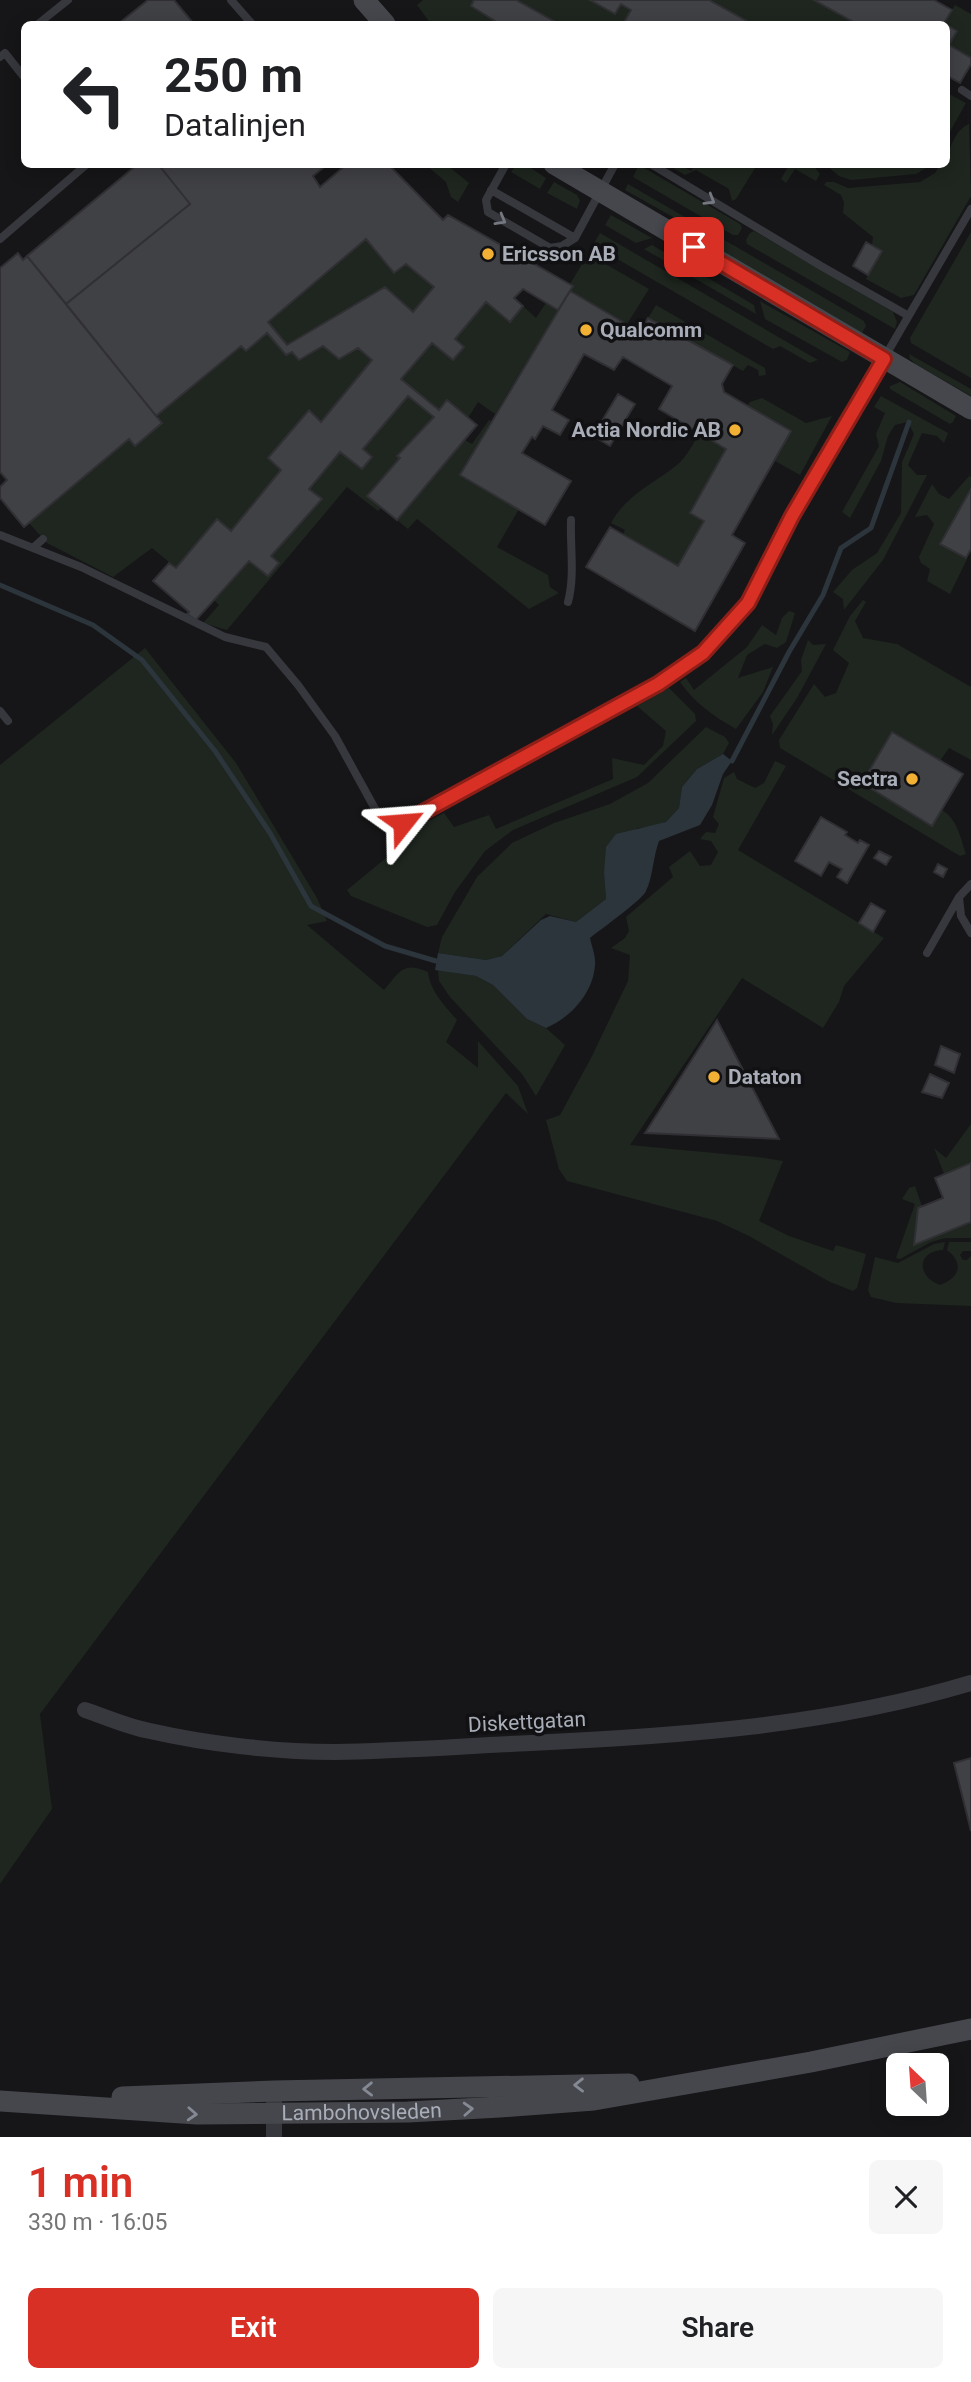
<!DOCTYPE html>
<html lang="en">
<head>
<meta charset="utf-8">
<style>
  :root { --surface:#fff; --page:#f6f6f6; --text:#202124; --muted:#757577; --accent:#d93025 }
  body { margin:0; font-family:Roboto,sans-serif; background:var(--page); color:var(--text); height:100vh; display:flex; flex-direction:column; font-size:26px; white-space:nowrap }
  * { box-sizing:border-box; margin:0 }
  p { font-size:23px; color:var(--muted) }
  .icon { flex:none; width:38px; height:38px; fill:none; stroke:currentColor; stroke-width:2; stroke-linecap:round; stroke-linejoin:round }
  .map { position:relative; height:2137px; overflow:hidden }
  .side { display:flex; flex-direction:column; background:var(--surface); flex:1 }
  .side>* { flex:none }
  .hud { position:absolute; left:21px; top:21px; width:929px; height:147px; border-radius:10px; box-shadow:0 4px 18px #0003; background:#fff; color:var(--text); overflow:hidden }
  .needle { width:46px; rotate:335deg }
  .tools { position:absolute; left:886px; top:2053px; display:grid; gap:14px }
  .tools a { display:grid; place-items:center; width:63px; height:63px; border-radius:10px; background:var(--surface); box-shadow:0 4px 18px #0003; font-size:35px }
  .pin { position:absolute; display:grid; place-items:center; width:60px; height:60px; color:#fff; margin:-30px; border-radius:14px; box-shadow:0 4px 10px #0006 }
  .me { position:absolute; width:77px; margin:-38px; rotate:62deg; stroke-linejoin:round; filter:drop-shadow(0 0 5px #0008) }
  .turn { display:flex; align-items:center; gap:24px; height:147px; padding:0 28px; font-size:32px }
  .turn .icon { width:91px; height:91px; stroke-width:2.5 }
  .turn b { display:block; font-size:49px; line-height:60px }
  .round { display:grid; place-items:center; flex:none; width:74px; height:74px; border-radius:10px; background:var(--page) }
  .head { display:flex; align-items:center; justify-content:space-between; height:119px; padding:0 28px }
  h1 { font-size:42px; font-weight:600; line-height:52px; color:var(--accent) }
  .cta { display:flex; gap:14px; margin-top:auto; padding:14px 28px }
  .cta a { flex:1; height:80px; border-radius:10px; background:var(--accent); color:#fff; font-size:28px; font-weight:600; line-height:80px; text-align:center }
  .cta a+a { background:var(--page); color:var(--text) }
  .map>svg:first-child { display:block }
  .green { fill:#1e261f }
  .water { fill:#2c353c }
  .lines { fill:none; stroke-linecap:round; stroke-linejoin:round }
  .stream { stroke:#2c353c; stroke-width:5 }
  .building { fill:#404145; stroke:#303034; stroke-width:2; fill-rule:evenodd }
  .lane { stroke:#37383d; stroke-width:8 }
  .street { stroke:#37383d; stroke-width:16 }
  .secondary { stroke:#45474d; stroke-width:21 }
  .oneway { stroke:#757881 }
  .oneway2 { stroke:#858993 }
  .route-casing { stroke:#8d1f18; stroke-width:18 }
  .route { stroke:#d93025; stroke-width:12 }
  .poi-dot { fill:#f2b134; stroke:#111113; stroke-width:2.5 }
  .labels { text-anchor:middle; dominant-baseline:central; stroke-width:7; stroke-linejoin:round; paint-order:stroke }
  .poi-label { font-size:21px; font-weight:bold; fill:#a8adb8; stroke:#111113; text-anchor:start }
  .street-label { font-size:21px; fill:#a8adb8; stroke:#111113 }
</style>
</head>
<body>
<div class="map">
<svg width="971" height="2137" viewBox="0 0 971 2137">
  <rect width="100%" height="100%" fill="#161618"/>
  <path class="green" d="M423 0H474L471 6 495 21 493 24H431L417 5Z
    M516 0H590L615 14 621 4 631 10 623 24H559Z
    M709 0H814L857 24H752Z
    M955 5 971 14V58L949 45 957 31 944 23Z
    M947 93 966 103 947 137Z
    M969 124 971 196 914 295 901 298 866 279 882 251 872 246 873 237 843 213 844 203 841 195 824 185 826 182H834L848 188 920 182 935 173 940 165 947 164C947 151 956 129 969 124Z
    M426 165H447L469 183 458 202 451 197 446 182Z
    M521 165H526L546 178 540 189 511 172 514 168Z
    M639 165 740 224 742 228 738 235H733L633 177Z
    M712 165H739L745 168 747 165H757L736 199 732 201 729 189 696 170 685 175 668 165H680L691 171 695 165Z
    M789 165H813L820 174 816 181 795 169 786 183 781 179Z
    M826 165H931L916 174 851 180 839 176Z
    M554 182 577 195 580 201 577 209 547 193Z
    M628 184 864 321 866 326 862 333 727 255 673 217 625 190Z
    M611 215 652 238 636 243 605 225Z
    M754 231 893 312 897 322 895 329 747 244 746 240 750 233Z
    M971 232V378L911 343 910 338Z
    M600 233 818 360 810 363 780 346 773 349 593 245Z
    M366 239 394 273 406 264 434 287 413 312 385 288 287 345 268 322Z
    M652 245 754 305 756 314 644 249Z
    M588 254 649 289 627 324 570 291 573 286 570 284Z
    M760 301 850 352 847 360 842 362 765 319Z
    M486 302 509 322 523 306 536 318 546 303 558 310 495 414 478 402 468 418 439 410 401 379 432 343 453 360 464 347 455 339Z
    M656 305 765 368 766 375 759 376 758 370 748 365 743 371 648 318Z
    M267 333 286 355 292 352 299 360 323 346 339 359 358 348 372 360 321 422 308 410 268 458 281 470 231 531 217 519 176 568 152 548 113 577 47 543 29 523 129 439 135 446 162 423 156 416 241 346 246 351Z
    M909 354 971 389V396L917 365 910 359Z
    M900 382 956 416 953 422 950 424 890 389V386Z
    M408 396 434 417 397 455 400 458 368 495 382 507 378 511 347 487 227 630 203 623 219 605 214 600 249 561 268 576 279 563 271 556 322 499 309 489 340 452 362 469 372 457 363 449Z
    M881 396 948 433 944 443 937 436 922 433 908 465 917 475H927L883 560 844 610 843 599 833 592 852 570 877 553 901 513 902 462 914 434 908 422 895 425 888 436 881 461 850 518 842 512 879 446 876 434 885 413 874 407Z
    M762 398 806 423 832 416 800 475 775 461 791 431 747 406 750 402Z
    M845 407 849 410 802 492 797 489Z
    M489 420 491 421 460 475 519 509 497 547 548 575 550 587 559 593 529 609 417 519 408 529 397 520 465 440 472 444Z
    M700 433 726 449 690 512 704 521 678 566 623 534 625 530 611 523C626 495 653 484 677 465 687 457 693 443 700 433Z
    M969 476 971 477V489L941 544 967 559 950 594 927 581 930 569 921 563 919 557 934 524 927 515 915 517 932 484 939 494 949 499Z
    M863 600 866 602 855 621 863 638 897 644 971 687V760L949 748 940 761 892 732 862 783 932 825 942 810C958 820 960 837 966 854L960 856 780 748 779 740 814 684 825 697 836 693 849 663 833 650 850 616Z
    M789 611 795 613 786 642 777 648 765 644 747 655 738 678 773 667 763 692 736 729C713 716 695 703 680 682L686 678 694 690 747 647 762 625 776 635 782 618Z
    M808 640 813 645 826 644 797 698 772 735 773 724 770 716 802 671 801 660Z
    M145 648 236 763 317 898 327 921 307 925 384 990C400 972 402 961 428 972 430 991 445 1006 457 1020L446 1042 478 1068V1041L518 1086 528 1114 506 1093 40 1714 52 1809 0 1884V765Z
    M669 688 695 714 696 721 637 777 513 830 485 851 455 892 437 925 427 927 351 896 347 890 397 849 398 836 444 813 454 827 489 815 496 829 613 779 612 758 644 765 663 746 666 731 637 706Z
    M706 727 725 737 729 743 723 754 697 769 682 787 679 808 666 822 652 827 637 828 604 874 606 899 576 922 546 914 502 956 486 960 438 953 442 937 477 877 512 843 554 823 610 804 648 783Z
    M775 761 786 766 738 850 884 938 844 986 839 1002 823 1028 742 978 630 1145 757 1157 783 1161 759 1221 789 1236 833 1251 836 1245 866 1254 857 1288 853 1291 830 1282 749 1236 717 1221 567 1181 559 1169 546 1120 560 1115 591 1058 628 981 630 955 611 948 625 938 629 931 626 917 673 877 669 867 690 851 700 866 711 865 718 852 711 841 700 839 706 832 715 833 719 824 713 817 724 778 734 772 737 779 755 788 764 783Z
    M438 970 476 976 493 985 527 1019 546 1028 565 1045 536 1096 522 1074 450 997 439 981Z
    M971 1124V1163L944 1174 934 1148 946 1158Z
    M915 1186 922 1206 918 1208 915 1245 971 1222V1238H945L931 1242 900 1259 896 1258 915 1204 902 1199 909 1188Z
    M945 1242 943 1250C917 1251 916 1276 940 1285 959 1278 965 1264 947 1250L949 1242H971V1251H963L960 1255 963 1260H967L971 1256V1306L896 1303 871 1297 868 1290 875 1257 898 1263 934 1244Z"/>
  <path class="water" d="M723 754 732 761 723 774 712 805 700 825 659 841C653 857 653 877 646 891 642 900 601 929 590 938 592 947 596 957 595 965 593 994 570 1018 546 1028L527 1019 493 985 476 976 435 970 438 953 486 960 502 956 541 920 550 916 576 922 606 899 604 874 606 847 616 834 666 822 679 808 682 787 697 769Z"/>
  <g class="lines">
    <path class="stream" d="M0 585 93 625 142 660 215 751 270 833 311 906 385 946 436 961
      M732 761 789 652 823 595 841 548 871 528 909 422"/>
  </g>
  <path class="building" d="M148 0H174L194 24H118Z
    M474 0H516L559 24H493L495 21 471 6Z
    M590 0H709L752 24H623L631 10 621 4 615 14Z
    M814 0H934L952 10 944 23 946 24H857Z
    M947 25 957 31 949 45 971 58V64L960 83 947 76Z
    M138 164H158L190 204 66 304 27 256Z
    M158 164H319L323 168 313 176 320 187 347 164H388L443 220 448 215 573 286 558 310 523 289 514 298 523 306 510 322 486 302 455 339 464 347 453 360 432 343 401 379 439 410 447 400 477 425 397 520 367 496 400 458 397 456 434 417 408 396 363 449 372 457 362 469 340 452 309 489 322 499 271 556 279 563 268 576 249 561 196 620 187 614 189 612 153 581 169 563 176 568 217 519 231 531 281 470 268 458 309 410 321 422 372 360 358 348 339 359 323 346 299 360 292 352 286 355 267 333 246 351 241 346 156 416 66 304 190 204ZM366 239 394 273 406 264 434 287 413 312 385 287 287 345 268 322Z
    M866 242 882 251 868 275 853 266Z
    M18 253 23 260 27 256 162 423 135 446 129 439 24 527 0 498V487L7 480 0 472V268Z
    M570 291 640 332 648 318 733 365 722 384 724 392 791 431 732 535 745 543 695 631 586 567 610 527 678 566 704 521 690 513 726 449 659 409 672 386 623 357 614 370 584 354 552 410 569 420 560 435 543 426 535 439 532 437 522 453 571 481 545 525 460 475Z
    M618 394 635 404 610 446 593 436Z
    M971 489V549L966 558 940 544Z
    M892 732 963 774 932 826 862 783Z
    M821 817 847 832 845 835 858 843 860 840 869 845 847 883 837 877 842 869 829 862 821 876 795 861Z
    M879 851 891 857 886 865 874 858Z
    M938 864 947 869 943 877 934 872Z
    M871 903 885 911 873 932 859 923Z
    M717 1020 779 1139 645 1133Z
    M941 1046 960 1054 954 1073 935 1065Z
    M930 1074 949 1083 942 1098 922 1092Z
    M971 1163V1222L914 1245 918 1208 943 1198 935 1178Z
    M971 1758V1831L954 1763Z"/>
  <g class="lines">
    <path class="lane" d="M231 0 252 24
      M38 24 68 0
      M0 57 5 53 24 77
      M962 90 971 96
      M506 164 486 200 488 212 550 248 562 246 575 238 615 164
      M651 164 821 266 907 315
      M491 190 575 238
      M0 239 87 164
      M0 535 81 567 225 637 266 647 298 685 335 736 379 816 403 823 658 684 703 653 748 603 792 516 971 209
      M34 547 43 539
      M568 602C575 576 570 547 571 520
      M0 711 8 721
      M971 884 959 897 961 916 971 933
      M927 953 959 897"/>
    <path class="street" d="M85 1710C106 1717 128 1727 150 1731 207 1744 276 1752 335 1752 400 1751 465 1746 531 1743 679 1736 828 1726 971 1683
      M274 2091V2137"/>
    <g class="secondary">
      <path d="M364 0 385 24"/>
      <path d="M554 164 971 409"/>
      <path d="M122 2097 274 2091 629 2084"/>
      <path id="s1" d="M0 2101 197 2114 408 2112 500 2107 594 2100 811 2062 971 2029"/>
    </g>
  </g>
  <defs><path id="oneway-chevron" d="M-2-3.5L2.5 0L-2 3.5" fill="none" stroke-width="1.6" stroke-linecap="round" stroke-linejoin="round" transform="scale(1.75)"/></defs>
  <g class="oneway">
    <use href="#oneway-chevron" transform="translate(710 200) rotate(31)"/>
    <use href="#oneway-chevron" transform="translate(501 220) rotate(30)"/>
  </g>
  <g class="oneway2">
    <use href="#oneway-chevron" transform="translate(579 2085) rotate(179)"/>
    <use href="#oneway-chevron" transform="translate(368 2089) rotate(179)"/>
    <use href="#oneway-chevron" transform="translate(468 2109) rotate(-3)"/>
    <use href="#oneway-chevron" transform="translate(192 2114) rotate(3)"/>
  </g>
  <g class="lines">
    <defs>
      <path id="route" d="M403 823 658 684 703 653 748 603 792 516 884 359 694 247"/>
    </defs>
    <use href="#route" class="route-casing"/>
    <use href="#route" class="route"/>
  </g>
  <g class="poi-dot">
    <circle cx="488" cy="254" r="7"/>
    <circle cx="586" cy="330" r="7"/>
    <circle cx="735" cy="430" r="7"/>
    <circle cx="912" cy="779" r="7"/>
    <circle cx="714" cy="1077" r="7"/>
  </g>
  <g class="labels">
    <g class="poi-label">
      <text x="502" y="254">Ericsson AB</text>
      <text x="600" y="330">Qualcomm</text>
      <text x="721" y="430" text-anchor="end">Actia Nordic AB</text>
      <text x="898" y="779" text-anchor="end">Sectra</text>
      <text x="728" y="1077">Dataton</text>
    </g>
    <g class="street-label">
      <text transform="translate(527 1722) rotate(-3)">Diskettgatan</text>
      <text stroke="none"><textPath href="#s1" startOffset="362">Lambohovsleden</textPath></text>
    </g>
  </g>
</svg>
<div class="tools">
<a><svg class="needle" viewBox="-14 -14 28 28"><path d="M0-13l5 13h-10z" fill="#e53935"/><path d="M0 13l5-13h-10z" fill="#757577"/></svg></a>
</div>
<div class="pin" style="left:694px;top:247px;background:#d93025"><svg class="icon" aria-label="arrive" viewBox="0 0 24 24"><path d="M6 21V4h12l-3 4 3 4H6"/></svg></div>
<svg class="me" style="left:403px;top:823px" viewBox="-20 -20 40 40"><path d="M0-17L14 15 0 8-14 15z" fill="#d93025" stroke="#fff" stroke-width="4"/></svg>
<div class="hud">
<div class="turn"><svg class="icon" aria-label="left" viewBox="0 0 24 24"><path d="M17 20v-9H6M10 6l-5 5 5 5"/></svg><div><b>250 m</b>Datalinjen</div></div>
</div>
</div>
<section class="side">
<div class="head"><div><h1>1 min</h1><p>330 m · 16:05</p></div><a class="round"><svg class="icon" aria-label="close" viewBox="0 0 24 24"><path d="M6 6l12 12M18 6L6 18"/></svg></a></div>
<div class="cta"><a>Exit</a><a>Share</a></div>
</section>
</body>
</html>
